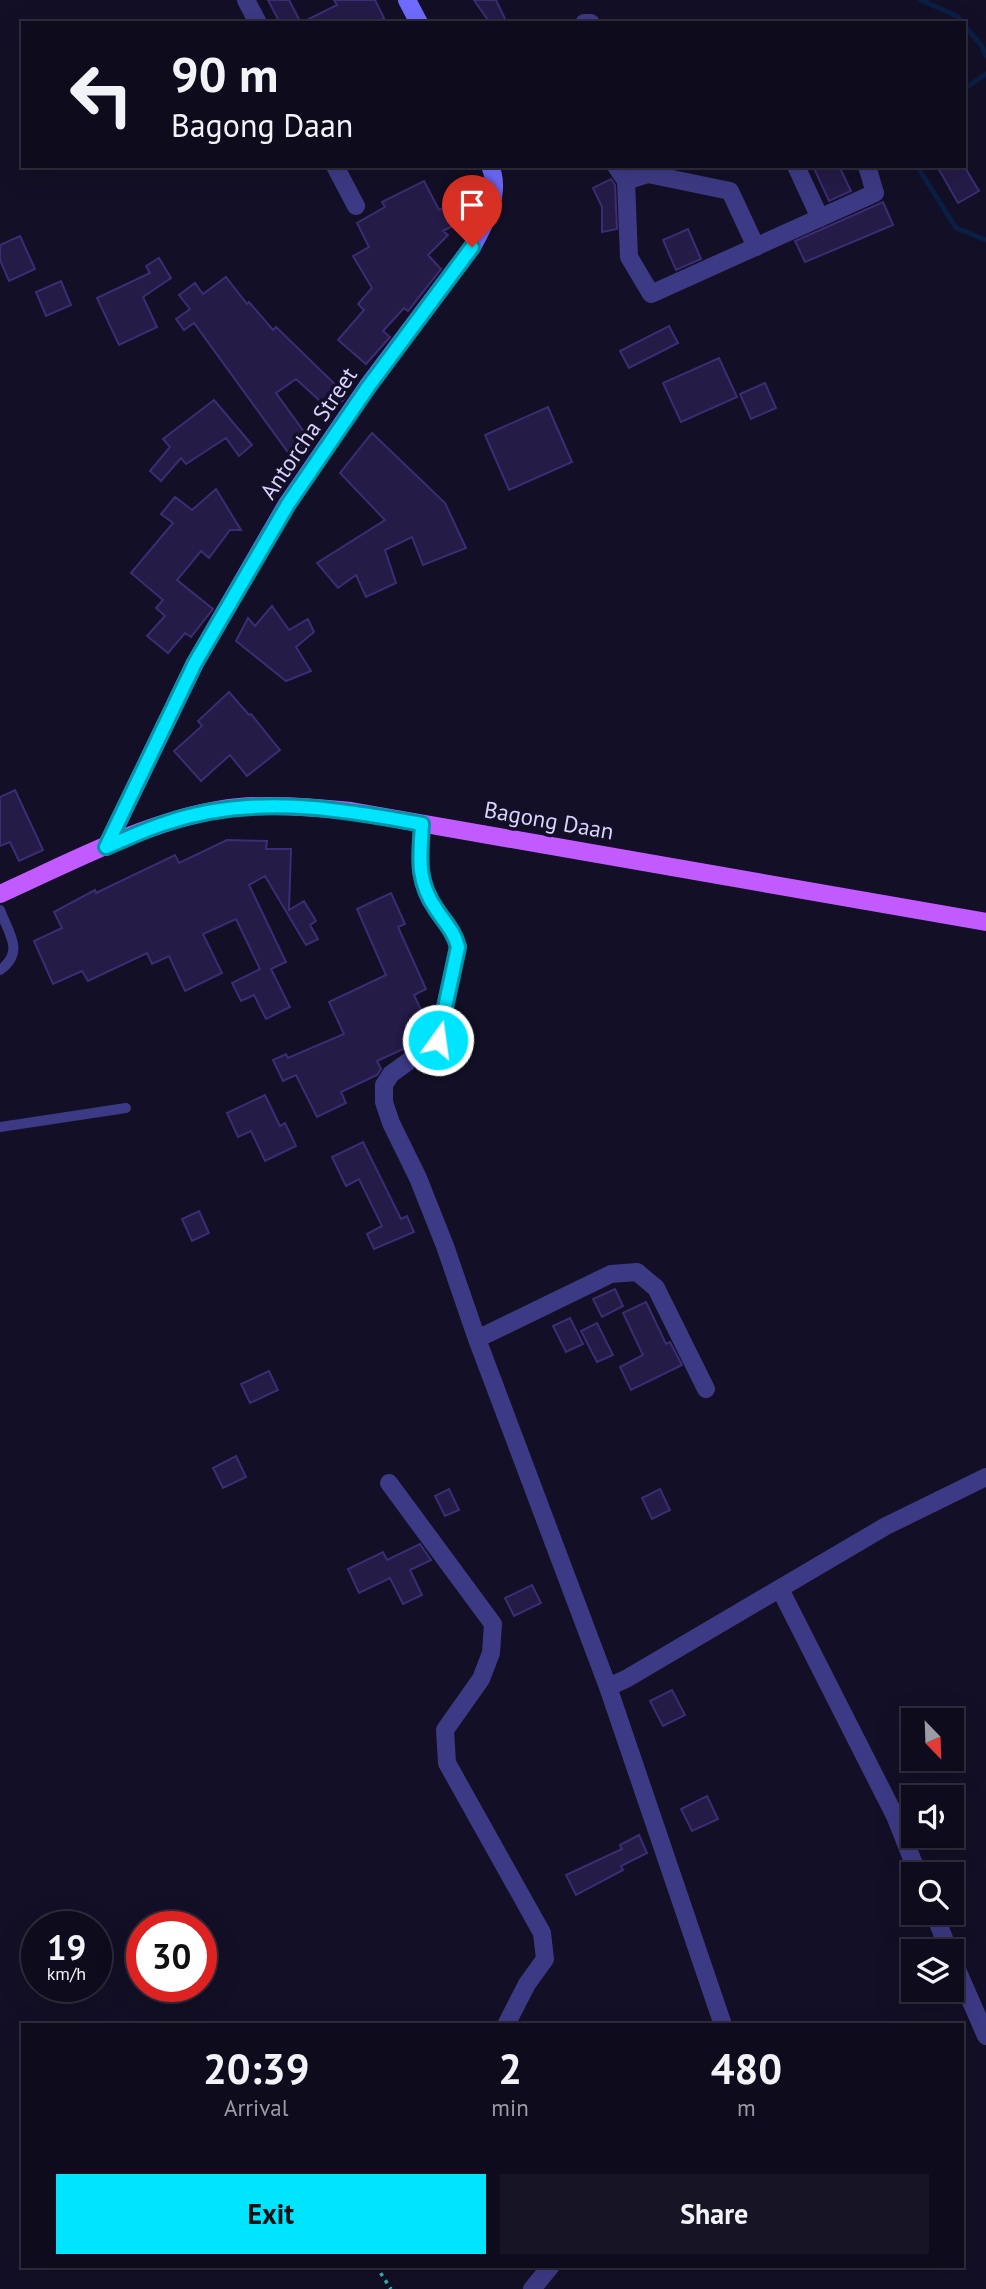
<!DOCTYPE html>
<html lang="en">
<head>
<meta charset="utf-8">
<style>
  :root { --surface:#0e0b1c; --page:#171425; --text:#f1f3f6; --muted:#9b9ba3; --line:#2e2b3b; --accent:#00e5ff }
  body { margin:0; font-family:"PT Sans",sans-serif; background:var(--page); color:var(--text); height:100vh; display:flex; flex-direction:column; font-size:26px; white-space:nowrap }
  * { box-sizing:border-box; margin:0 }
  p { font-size:23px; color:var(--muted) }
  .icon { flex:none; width:38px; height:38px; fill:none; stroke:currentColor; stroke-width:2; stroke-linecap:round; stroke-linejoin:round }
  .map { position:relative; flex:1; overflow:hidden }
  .drawer { position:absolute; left:21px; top:2023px; width:943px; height:245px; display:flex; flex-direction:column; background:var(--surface); border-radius:0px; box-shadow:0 7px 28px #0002,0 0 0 2px var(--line) }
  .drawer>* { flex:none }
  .banner { position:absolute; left:21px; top:21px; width:945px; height:147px; border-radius:0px; box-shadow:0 7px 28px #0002,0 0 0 2px var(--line); background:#0e0b1c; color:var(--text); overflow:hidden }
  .needle { width:46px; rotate:157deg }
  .buttons { position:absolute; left:901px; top:1708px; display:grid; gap:14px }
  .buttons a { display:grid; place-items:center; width:63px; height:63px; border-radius:0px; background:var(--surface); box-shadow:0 7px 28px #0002,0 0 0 2px var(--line); font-size:35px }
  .speed { position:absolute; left:21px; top:1911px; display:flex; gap:14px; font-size:35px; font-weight:700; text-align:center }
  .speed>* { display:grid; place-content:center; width:91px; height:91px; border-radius:50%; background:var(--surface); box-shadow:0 7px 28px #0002,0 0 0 2px var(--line); line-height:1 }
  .speed small { font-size:18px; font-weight:400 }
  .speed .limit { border:10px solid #d22; background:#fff; color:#111 }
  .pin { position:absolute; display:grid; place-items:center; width:60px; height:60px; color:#fff; margin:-72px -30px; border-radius:50% 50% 50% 0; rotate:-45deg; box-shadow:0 0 7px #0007 }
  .pin .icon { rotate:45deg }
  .me { position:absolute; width:77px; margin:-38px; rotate:14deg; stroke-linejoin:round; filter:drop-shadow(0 0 5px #0008) }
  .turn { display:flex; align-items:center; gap:24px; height:147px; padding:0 35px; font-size:32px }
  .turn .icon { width:91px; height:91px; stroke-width:2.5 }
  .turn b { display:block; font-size:49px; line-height:60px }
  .eta { display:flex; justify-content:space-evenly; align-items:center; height:119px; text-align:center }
  .eta b { font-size:42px; font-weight:800; line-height:49px }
  .action { display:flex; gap:14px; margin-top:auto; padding:14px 35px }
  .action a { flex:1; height:80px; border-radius:0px; background:var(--accent); color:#111; font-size:28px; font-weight:800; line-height:80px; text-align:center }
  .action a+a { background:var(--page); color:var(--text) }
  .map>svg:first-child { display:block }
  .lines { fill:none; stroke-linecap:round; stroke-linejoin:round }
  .stream { stroke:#0a1f44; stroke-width:5 }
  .building { fill:#241b47; stroke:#3b2d73; stroke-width:2 }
  .path { stroke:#2fb8b0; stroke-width:3.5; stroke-dasharray:3.5 5; stroke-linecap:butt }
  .lane { stroke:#3d3a85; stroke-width:10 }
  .street { stroke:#3d3a85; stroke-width:18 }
  .secondary { stroke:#6f6bff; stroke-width:18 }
  .primary { stroke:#c25bff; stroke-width:18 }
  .route-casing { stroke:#0095a6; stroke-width:18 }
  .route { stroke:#00e5ff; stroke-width:12 }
  .labels { text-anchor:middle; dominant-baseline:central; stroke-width:7; stroke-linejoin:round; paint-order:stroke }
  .street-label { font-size:23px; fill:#d9d4ff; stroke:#130f26 }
</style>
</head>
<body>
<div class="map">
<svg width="986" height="2289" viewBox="0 0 986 2289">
  <rect width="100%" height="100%" fill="#130f26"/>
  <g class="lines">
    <path class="stream" d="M921 0 957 16 962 23
      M964 25 982 46 986 56
      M964 89 986 74
      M917 166 956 228 986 240"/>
  </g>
  <path class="building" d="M268 0H289L301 23H280Z
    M334 0H375L384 18 375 23H301L337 5Z
    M474 0H496L507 23H490Z
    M813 166H839L851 191 829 201Z
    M937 166H964L979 191 958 203Z
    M611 179 615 185 617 229 602 232V207L593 188Z
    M424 181 439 210 471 194 478 208 476 214 443 231 448 235 428 255 441 269 408 311 404 308 383 331 390 337 366 364 338 340 364 310 358 304 372 288 353 256 369 247 357 223 385 207 382 202Z
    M883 202 893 225 805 262 795 241Z
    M688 229 701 259 676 270 663 240Z
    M20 236 35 269 9 281 0 260V245Z
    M159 258 171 278 143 297 157 327 119 345 97 298 150 273 146 266Z
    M226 277 247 304 249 302 273 330 276 327 347 396 332 412 296 379 276 393 310 440 290 455 194 323 184 330 176 319 190 309 179 295 195 283 203 294Z
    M61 281 71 305 46 316 36 292Z
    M669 326 678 343 629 368 620 351Z
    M719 358 737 397 681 422 663 383Z
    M765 383 776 408 751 419 740 394Z
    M214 400 252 445 239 456 226 438 186 464 181 458 161 481 150 471 170 447 163 439Z
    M548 407 572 462 509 490 485 435Z
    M372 433 445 503 466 548 423 565 412 537 385 550 396 583 366 597 356 575 338 588 317 563 385 520 340 473Z
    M216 489 241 530H230L209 558 201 551 177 580 213 609 191 637 185 633 168 653 147 636 165 616 156 608 163 600 131 573 173 523 161 514 175 497 192 510Z
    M272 606 289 630 308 619 314 632 296 647 311 671 286 681 236 641 248 618 255 626Z
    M229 692 249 715 251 714 280 750 247 776 230 755 201 781 174 751 202 726 198 721Z
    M15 790 43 850 19 861 10 842 0 846V797Z
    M227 840 267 841 266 849H291L289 910 304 901 316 921 310 925 318 939 306 945 265 876 249 885 286 962 271 969 290 1007 266 1019 254 995 241 1001 232 983 260 969 236 919 203 934 222 973 185 991 169 956 152 964 147 953 88 981 82 971 53 984 34 941 62 928 54 912 95 890 96 893 175 855 179 863Z
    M391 893 405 924 398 927 426 989 414 995 424 1016 422 1017 428 1033 412 1045 377 1061 381 1069 377 1075 341 1092 346 1103 317 1117 296 1075 283 1081 273 1060 286 1054 288 1058 344 1034 329 1002 386 975 357 909Z
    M265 1095 280 1126 285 1123 296 1146 265 1161 251 1131 238 1137 227 1113Z
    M363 1142 401 1219 407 1216 414 1232 374 1249 367 1234 382 1226 359 1179 346 1186 332 1157Z
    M199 1211 209 1233 192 1241 182 1219Z
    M615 1289 623 1306 602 1317 593 1299Z
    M646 1302 666 1344 670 1342 682 1365 631 1390 620 1367 643 1355 623 1313Z
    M570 1318 583 1344 566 1352 553 1326Z
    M597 1323 613 1355 597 1362 581 1331Z
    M269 1371 278 1390 250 1403 241 1384Z
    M236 1456 246 1477 223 1488 213 1468Z
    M449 1489 459 1510 445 1516 435 1496Z
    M660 1489 670 1510 652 1519 642 1498Z
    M420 1544 431 1560 410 1570 422 1595 403 1604 390 1578 359 1593 348 1569 383 1552 387 1560Z
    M532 1585 541 1603 514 1616 505 1598Z
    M672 1690 685 1715 663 1726 650 1701Z
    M707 1796 718 1819 692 1831 681 1809Z
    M639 1835 647 1853 621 1866 623 1870 576 1895 566 1875 622 1849 620 1845Z"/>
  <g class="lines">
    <path class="path" d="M376 2266 391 2289"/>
    <path class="lane" d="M0 910C9 934 25 952 0 970
      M0 1127 126 1108"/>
    <path class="street" d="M246 0 258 23
      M584 23H591
      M335 166 356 206
      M616 166 626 181 648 174 730 191 756 247
      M796 166 820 218
      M626 181 629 257 651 294 875 193 867 166
      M422 824C420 857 416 881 436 909 446 923 454 931 458 947L438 1040 391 1074 384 1085V1102L391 1123 418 1178 445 1246 477 1339 608 1687 723 2025
      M477 1339 611 1274 637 1272 656 1288 706 1389
      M389 1483 493 1624 491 1653 481 1679 445 1730 447 1763 542 1933 545 1959 527 1984 506 2025
      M780 1589 895 1816 918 1874
      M608 1687 626 1679 886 1526 986 1477
      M934 1913 949 1951
      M952 1958 986 2036
      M532 2289 551 2266"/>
    <path class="secondary" d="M407 0 419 23
      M106 847 195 663 287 504 367 387 472 247C485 224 502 192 490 166"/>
    <path class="primary" d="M0 894C74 861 157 815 239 807 277 804 314 807 351 811L986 922"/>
  </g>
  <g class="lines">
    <defs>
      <path id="route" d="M438 1040 458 947C454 931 445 923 436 909 416 880 420 857 422 824 337 808 251 794 166 823 146 829 126 839 106 847L195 663 288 504 368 387 472 247"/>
    </defs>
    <use href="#route" class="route-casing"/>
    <use href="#route" class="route"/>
  </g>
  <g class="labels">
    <g class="street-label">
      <text transform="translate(308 433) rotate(-56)">Antorcha Street</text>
      <text transform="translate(549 820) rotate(10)">Bagong Daan</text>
    </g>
  </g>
</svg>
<div class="buttons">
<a><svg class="needle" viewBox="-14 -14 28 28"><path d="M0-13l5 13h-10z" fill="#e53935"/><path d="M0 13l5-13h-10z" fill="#9b9ba3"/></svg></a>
<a><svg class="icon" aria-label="sound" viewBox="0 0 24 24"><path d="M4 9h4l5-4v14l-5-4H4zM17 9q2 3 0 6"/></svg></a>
<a><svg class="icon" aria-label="search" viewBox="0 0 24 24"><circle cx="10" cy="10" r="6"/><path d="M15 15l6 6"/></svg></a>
<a><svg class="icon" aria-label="layers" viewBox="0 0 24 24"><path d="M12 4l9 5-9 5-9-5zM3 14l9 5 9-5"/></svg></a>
</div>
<div class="speed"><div>19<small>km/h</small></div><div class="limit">30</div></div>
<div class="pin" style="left:472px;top:247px;background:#d93025"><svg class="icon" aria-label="arrive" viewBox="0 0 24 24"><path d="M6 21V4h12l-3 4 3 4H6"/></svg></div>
<svg class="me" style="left:438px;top:1040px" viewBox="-20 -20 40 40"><circle r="17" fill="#00e5ff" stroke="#fff" stroke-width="3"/><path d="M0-11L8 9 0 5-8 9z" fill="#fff"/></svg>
<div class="banner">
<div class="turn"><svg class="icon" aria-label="left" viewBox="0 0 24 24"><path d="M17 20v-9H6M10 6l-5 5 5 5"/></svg><div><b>90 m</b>Bagong Daan</div></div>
</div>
<section class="drawer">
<div class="eta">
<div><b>20:39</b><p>Arrival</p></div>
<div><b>2</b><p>min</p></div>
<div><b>480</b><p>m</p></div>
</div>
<div class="action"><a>Exit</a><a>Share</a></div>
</section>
</div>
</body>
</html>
